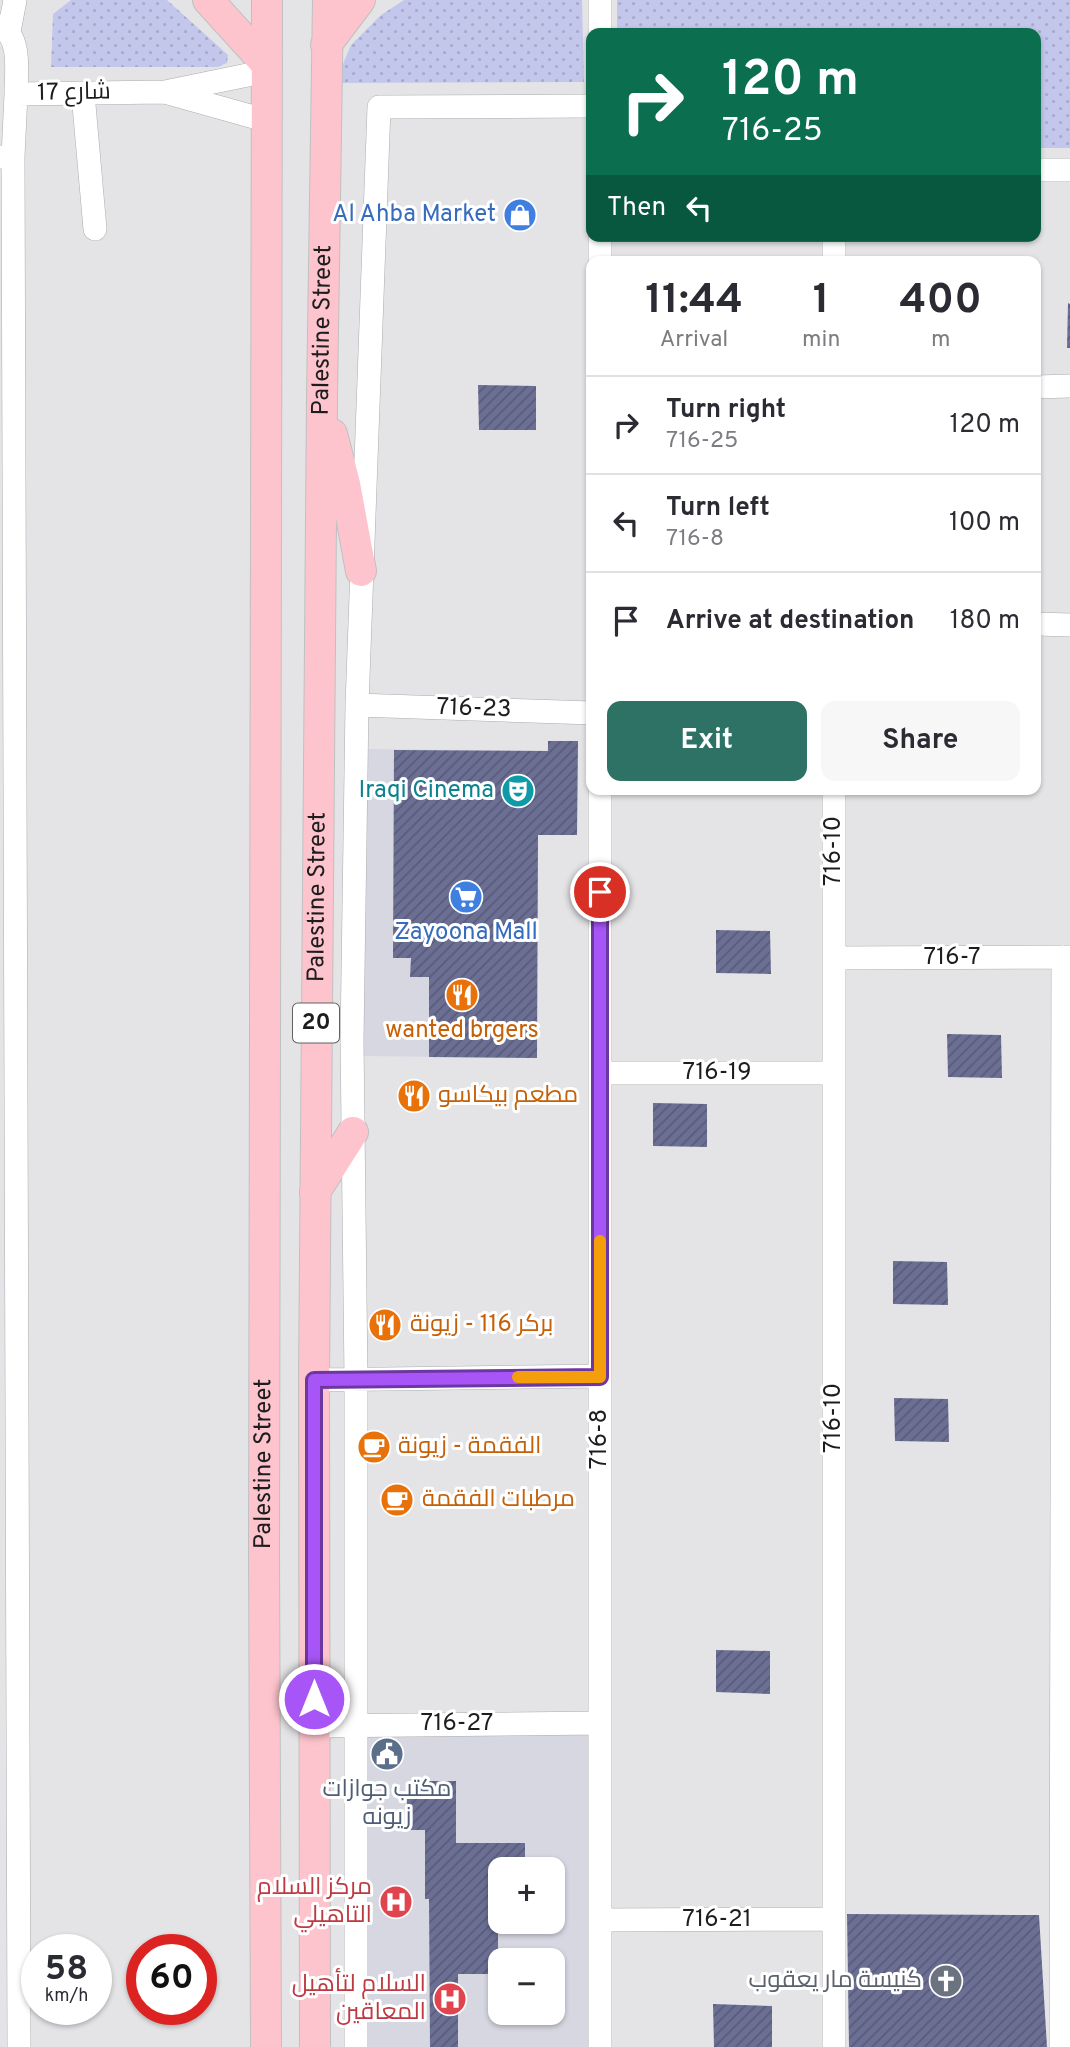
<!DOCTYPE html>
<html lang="en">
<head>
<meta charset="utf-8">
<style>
  :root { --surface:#fff; --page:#f7f7f7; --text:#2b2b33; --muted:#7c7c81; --line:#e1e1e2; --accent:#2d7265 }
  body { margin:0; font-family:Overpass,Cairo,sans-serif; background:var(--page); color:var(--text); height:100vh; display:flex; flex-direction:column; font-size:26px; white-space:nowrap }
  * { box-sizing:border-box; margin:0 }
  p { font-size:23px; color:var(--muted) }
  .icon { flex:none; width:38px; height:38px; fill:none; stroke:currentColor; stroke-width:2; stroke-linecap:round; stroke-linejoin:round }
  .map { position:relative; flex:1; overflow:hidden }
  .details { position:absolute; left:586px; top:256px; width:455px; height:539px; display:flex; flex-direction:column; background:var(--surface); border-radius:14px; box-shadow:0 2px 5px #0004 }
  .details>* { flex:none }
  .guide { position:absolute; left:586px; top:28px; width:455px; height:214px; border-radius:14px; box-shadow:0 2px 5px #0004; background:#0b6e4f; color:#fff; overflow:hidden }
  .fabs { position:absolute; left:488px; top:1857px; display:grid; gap:14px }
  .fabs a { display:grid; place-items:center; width:77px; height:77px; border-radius:14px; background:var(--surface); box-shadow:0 2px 5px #0004; font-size:35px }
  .speed { position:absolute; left:21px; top:1934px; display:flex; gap:14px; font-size:35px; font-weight:700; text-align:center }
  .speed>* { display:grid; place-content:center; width:91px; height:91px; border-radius:50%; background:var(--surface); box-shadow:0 2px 5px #0004; line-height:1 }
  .speed small { font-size:18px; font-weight:400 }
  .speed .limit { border:10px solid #d22; background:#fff; color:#111 }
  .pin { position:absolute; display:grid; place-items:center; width:60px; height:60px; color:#fff; margin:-30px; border:4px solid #fff; border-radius:50%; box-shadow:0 2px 7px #0007 }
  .me { position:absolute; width:77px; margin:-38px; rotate:0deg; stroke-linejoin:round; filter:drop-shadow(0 0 5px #0008) }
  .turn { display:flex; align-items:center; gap:24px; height:147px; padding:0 21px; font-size:32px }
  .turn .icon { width:91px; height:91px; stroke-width:2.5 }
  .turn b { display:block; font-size:49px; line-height:60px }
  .then { display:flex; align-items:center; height:66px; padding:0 21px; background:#0003; gap:14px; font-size:26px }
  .eta { display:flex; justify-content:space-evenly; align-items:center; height:119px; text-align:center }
  .eta b { font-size:42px; font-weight:700; line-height:49px }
  .action { display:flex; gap:14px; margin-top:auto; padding:14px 21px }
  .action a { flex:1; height:80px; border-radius:14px; background:var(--accent); color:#fff; font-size:28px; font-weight:700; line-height:80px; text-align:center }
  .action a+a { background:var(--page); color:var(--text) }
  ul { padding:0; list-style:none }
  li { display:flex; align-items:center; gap:21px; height:98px; padding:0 21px; border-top:2px solid var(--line) }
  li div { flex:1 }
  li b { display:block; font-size:26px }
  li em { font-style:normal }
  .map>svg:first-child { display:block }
  .built { fill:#d6d7e1; fill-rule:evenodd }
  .grass { fill:url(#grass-dots) }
  .building { fill:url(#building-hatch) }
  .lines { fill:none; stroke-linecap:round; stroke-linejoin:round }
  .minor-casing { stroke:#acacaf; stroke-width:24 }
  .major-casing { stroke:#c0c0c0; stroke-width:32 }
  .minor { stroke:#fff; stroke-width:23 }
  .major { stroke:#fdc4cd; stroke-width:30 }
  .route-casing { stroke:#6d37a1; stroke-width:18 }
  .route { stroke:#a855f7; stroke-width:12 }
  .slow { stroke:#f59e0b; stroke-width:12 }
  .labels { text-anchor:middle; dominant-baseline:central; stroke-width:6; stroke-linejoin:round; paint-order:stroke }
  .shield { fill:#fff; stroke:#616162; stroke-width:2 }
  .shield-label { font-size:23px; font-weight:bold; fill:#1d1d1e }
  .street-label { font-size:24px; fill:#1d1d1e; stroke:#fff }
  .shop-label { font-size:24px; fill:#366cbe; stroke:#fff; text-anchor:end }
  .culture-label { font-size:24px; fill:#0d838f; stroke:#fff; text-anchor:end }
  .food-label { font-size:24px; fill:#c56008; stroke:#fff; text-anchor:start }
  .service-label { font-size:24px; fill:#4e5e75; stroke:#fff }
  .health-label { font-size:24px; fill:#be3a42; stroke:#fff; text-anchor:end }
  .worship-label { font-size:24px; fill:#5b616d; stroke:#fff; text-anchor:end }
</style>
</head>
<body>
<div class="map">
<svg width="1070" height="2047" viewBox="0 0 1070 2047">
  <defs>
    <pattern id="grass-dots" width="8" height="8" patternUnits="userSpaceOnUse" patternTransform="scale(1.75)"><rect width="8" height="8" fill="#c4c7ec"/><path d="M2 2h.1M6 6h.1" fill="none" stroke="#a8aaca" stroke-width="1.8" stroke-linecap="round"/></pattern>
    <pattern id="building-hatch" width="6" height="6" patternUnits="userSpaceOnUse" patternTransform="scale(1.75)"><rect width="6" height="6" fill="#6c6f94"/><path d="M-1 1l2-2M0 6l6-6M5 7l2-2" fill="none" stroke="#585b78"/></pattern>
  </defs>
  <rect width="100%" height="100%" fill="#e4e4e7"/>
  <path class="built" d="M548 741H578L577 835H538L537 1058 362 1056 365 749 547 751Z
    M600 1723V2047H356L355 1725ZM500 1869H553V1922H500ZM500 1960H553V2012H500Z"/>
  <path class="grass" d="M71 0H167L228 55 227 63 217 67H51L53 14Z
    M404 0H582L584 82 335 83 351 45 381 15Z
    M617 0H1070V148H1036V33H617Z"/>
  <path class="building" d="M1068 303 1070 304V348H1067Z
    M478 385 536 386V430H479Z
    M548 741H578L577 835H538L537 1058 429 1057V977H410L411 958H393L394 750 548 751Z
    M716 930 770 931 771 974 716 973Z
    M947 1034 1001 1035 1002 1078 948 1077Z
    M653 1103 707 1104V1147L653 1146Z
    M893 1261 947 1262 948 1305 893 1304Z
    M894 1398 948 1399 949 1442 895 1441Z
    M716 1650 770 1651V1694L716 1692Z
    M407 1781H456V1843H525V1869H500V1900H498V1974H458V2047H430L429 1899H425V1830H407Z
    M847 1914 1039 1915 1047 2047H849Z
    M713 2004 772 2006V2047H714Z"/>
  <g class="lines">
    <defs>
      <path id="minor" d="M0 26C22 37 16 73 16 94
        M9 32 15 0
        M600 33V0
        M168 93 268 121
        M83 94 95 229
        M0 157H13L16 94 165 92 267 71
        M13 157 19 2047
        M1036 170H1070
        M600 236V261
        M834 236V261
        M1036 387 1070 386
        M1036 624 1070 625
        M357 705 592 713
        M600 789V2047
        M834 789V2047
        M834 958 1070 957
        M600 1073H834
        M314 1380 600 1376
        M314 1726 600 1723
        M600 1920 834 1919
        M356 2047V1379L352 1040 357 705 379 107 592 106
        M1061 2047 1063 957"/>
      <g id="major">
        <path d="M208 0 267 65"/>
        <path d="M326 45 360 0"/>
        <path d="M332 434 345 484 361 571"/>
        <path d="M315 1192 353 1132"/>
        <path id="s1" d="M266 2047 264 1552 267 0"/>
        <path id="s2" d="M315 2047 314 1380 322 398 328 0"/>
      </g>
    </defs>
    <use href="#minor" class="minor-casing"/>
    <use href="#major" class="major-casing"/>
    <use href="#minor" class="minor"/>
    <use href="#major" class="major"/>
  </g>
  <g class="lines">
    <defs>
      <path id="route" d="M314 1699V1380L600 1377V892"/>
    </defs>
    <use href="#route" class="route-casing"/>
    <use href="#route" class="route"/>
    <path class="slow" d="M518 1377H600V1241"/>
  </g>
  <defs>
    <symbol id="shop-disc" viewBox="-11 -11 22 22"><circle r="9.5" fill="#3f7fe0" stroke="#fff"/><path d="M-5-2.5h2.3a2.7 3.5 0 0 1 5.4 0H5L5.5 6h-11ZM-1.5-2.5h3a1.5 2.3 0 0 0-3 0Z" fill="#fff"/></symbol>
    <symbol id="theatre-disc" viewBox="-11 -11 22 22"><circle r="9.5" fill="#0f9aa8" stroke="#fff"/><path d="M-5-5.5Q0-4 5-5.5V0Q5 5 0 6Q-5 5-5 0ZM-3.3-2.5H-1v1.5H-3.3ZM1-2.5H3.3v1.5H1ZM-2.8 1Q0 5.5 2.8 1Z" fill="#fff"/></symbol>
    <symbol id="supermarket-disc" viewBox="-11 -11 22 22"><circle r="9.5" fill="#3f7fe0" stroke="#fff"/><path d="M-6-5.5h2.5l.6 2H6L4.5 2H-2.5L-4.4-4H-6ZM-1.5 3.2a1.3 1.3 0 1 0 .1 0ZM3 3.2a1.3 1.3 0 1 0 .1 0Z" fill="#fff"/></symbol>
    <symbol id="restaurant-disc" viewBox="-11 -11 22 22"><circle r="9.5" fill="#e8710a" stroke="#fff"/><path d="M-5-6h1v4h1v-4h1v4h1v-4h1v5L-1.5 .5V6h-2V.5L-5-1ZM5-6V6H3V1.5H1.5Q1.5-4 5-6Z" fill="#fff"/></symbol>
    <symbol id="cafe-disc" viewBox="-11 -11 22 22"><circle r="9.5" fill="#e8710a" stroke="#fff"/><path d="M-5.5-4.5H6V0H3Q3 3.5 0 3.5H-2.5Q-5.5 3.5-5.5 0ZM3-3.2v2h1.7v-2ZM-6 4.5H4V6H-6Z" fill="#fff"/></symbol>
    <symbol id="civic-disc" viewBox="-11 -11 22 22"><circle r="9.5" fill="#5c6f8a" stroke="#fff"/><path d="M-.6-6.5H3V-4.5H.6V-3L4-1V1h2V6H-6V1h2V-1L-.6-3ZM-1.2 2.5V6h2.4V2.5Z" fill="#fff"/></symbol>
    <symbol id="hospital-disc" viewBox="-11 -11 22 22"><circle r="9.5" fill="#e0444e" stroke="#fff"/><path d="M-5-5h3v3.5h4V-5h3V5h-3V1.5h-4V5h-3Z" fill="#fff"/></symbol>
    <symbol id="church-disc" viewBox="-11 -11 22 22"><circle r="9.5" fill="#6b7280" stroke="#fff"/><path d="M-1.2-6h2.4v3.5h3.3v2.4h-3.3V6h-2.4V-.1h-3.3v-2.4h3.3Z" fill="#fff"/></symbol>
  </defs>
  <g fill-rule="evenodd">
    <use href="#shop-disc" x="501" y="196" width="38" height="38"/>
    <use href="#theatre-disc" x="499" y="772" width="38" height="38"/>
    <use href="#supermarket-disc" x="447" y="878" width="38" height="38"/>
    <use href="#restaurant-disc" x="443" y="976" width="38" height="38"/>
    <use href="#restaurant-disc" x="395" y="1077" width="38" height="38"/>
    <use href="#restaurant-disc" x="366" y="1306" width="38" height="38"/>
    <use href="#cafe-disc" x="355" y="1428" width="38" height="38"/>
    <use href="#cafe-disc" x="378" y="1481" width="38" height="38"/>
    <use href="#civic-disc" x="368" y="1735" width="38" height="38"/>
    <use href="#hospital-disc" x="377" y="1883" width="38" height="38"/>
    <use href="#church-disc" x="927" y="1962" width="38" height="38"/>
    <use href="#hospital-disc" x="431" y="1980" width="38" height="38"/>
  </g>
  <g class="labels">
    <rect class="shield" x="293" y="1003.5" width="46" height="39" rx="5"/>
    <g class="shield-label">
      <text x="316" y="1023">20</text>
    </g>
    <g class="street-label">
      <text transform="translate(74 93) rotate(-1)">شارع 17</text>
      <text stroke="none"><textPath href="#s2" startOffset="1717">Palestine Street</textPath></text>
      <text transform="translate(474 709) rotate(2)">716-23</text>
      <text transform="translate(834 851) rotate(-90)">716-10</text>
      <text stroke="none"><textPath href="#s2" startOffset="1150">Palestine Street</textPath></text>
      <text x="952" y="958">716-7</text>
      <text x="717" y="1073">716-19</text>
      <text transform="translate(834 1418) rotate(-90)">716-10</text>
      <text transform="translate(600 1439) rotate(-90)">716-8</text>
      <text stroke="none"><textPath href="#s1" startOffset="583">Palestine Street</textPath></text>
      <text x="457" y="1724">716-27</text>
      <text x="717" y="1920">716-21</text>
    </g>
    <g class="shop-label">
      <text x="496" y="215">Al Ahba Market</text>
      <text x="466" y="933" text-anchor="middle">Zayoona Mall</text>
    </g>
    <g class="culture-label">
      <text x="494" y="791">Iraqi Cinema</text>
    </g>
    <g class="food-label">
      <text x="462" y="1031" text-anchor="middle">wanted brgers</text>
      <text x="438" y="1096">مطعم بيكاسو</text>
      <text x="410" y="1325">بركر 116 - زيونة</text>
      <text x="398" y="1447">الفقمة - زيونة</text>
      <text x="422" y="1500">مرطبات الفقمة</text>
    </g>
    <g class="service-label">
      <text x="387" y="1790">مكتب جوازات<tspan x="387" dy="28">زيونه</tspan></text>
    </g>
    <g class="health-label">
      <text x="372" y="1888">مركز السلام<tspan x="372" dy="28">التاهيلي</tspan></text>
      <text x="426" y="1985">السلام لتأهيل<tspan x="426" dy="28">المعاقين</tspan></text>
    </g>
    <g class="worship-label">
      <text x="922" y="1981">كنيسة مار يعقوب</text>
    </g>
  </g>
</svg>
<div class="fabs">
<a>+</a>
<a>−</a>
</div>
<div class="speed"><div>58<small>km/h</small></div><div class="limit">60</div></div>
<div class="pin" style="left:600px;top:892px;background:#d93025"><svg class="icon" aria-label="arrive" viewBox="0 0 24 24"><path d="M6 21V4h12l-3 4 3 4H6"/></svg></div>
<svg class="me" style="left:314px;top:1699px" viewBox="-20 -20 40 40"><circle r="17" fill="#a855f7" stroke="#fff" stroke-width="3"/><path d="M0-11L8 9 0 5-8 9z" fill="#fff"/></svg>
<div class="guide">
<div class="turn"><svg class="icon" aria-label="right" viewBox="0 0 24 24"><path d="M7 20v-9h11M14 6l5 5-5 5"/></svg><div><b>120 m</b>716-25</div></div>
<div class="then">Then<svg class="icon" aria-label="left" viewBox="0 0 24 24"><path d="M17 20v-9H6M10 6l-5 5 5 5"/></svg></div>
</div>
<section class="details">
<div class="eta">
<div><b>11:44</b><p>Arrival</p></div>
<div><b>1</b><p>min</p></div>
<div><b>400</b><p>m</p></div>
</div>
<ul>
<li><svg class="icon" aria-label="right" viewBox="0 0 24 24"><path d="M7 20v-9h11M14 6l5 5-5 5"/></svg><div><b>Turn right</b><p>716-25</p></div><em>120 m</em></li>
<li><svg class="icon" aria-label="left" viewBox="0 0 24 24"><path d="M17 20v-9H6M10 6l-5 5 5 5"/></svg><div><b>Turn left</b><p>716-8</p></div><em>100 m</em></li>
<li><svg class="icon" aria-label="arrive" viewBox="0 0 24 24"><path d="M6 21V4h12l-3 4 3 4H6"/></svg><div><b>Arrive at destination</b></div><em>180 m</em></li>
</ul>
<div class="action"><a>Exit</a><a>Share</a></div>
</section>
</div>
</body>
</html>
